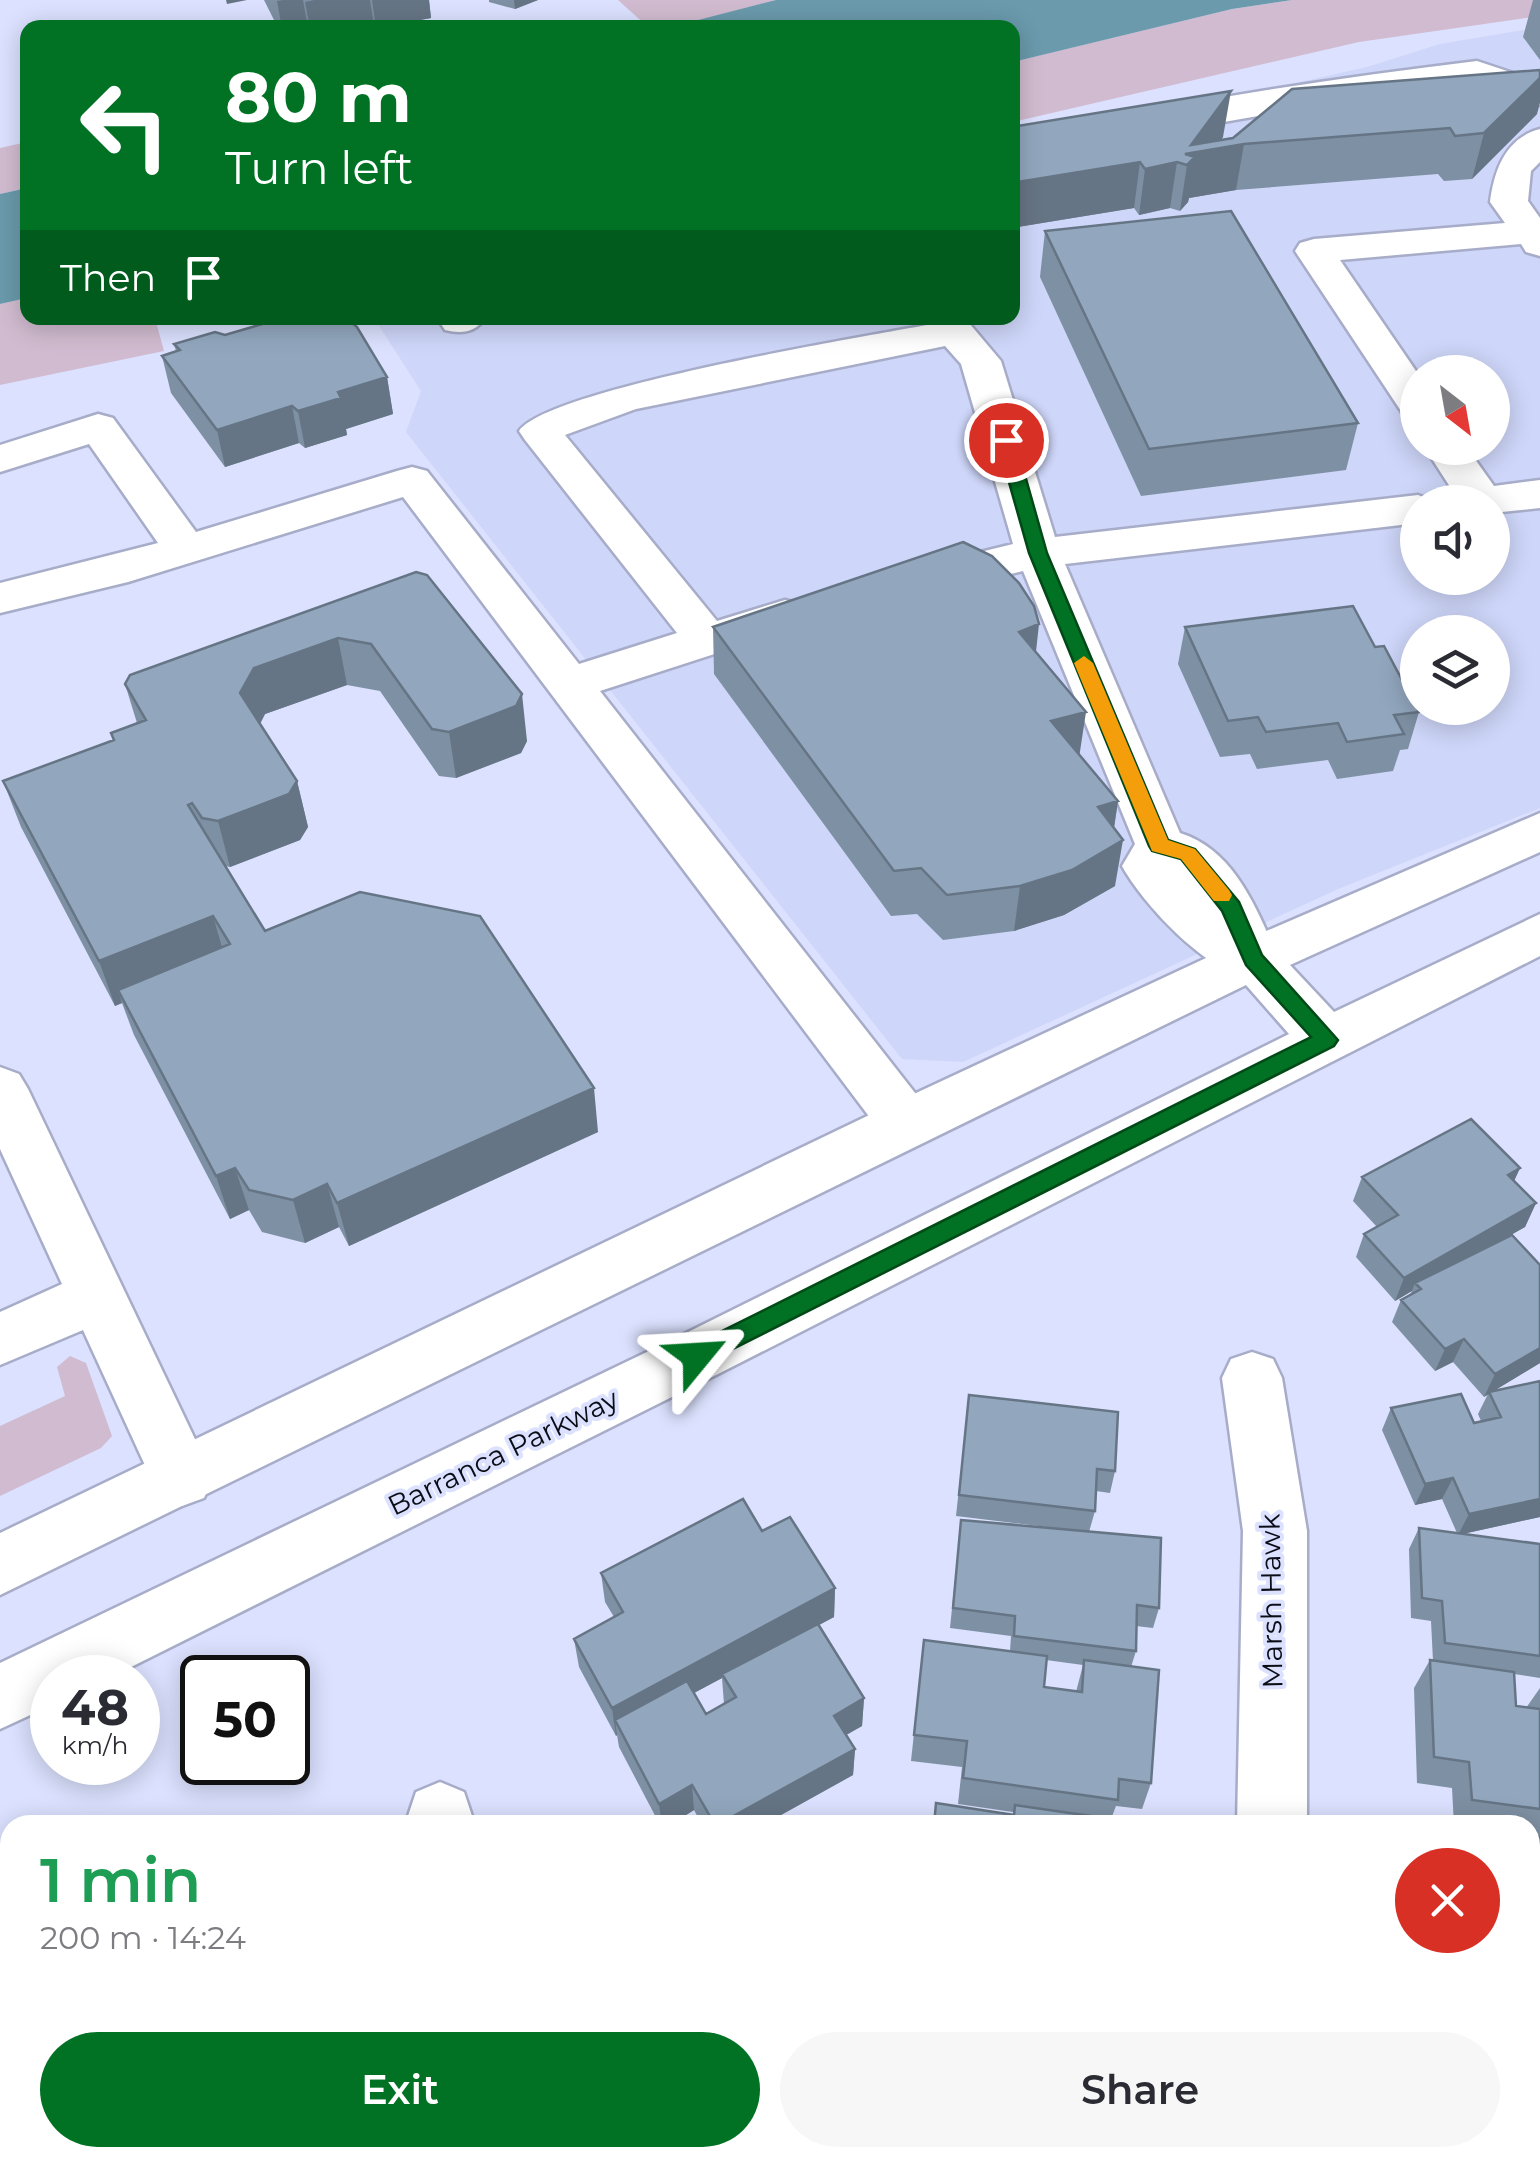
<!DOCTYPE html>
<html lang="en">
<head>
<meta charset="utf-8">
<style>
  :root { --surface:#fff; --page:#f7f7f7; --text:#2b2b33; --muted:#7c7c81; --accent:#017224 }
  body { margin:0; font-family:Montserrat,sans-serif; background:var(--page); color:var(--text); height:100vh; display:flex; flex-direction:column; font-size:38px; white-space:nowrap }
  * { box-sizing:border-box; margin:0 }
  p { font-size:32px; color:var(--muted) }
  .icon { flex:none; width:55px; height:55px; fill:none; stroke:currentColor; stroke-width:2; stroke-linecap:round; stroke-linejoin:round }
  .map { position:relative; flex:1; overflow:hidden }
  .drawer { position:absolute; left:0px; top:1815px; width:1540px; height:352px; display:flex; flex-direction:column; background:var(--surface); border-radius:30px 30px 0 0; box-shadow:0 5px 25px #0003 }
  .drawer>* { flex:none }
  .guide { position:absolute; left:20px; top:20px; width:1000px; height:305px; border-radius:20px; box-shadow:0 5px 25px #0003; background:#017224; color:#fff; overflow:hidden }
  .needle { width:65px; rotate:149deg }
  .buttons { position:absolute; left:1400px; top:355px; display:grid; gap:20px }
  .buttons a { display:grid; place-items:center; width:110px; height:110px; border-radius:50%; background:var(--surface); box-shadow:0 5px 25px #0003; font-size:50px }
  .speed { position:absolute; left:30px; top:1655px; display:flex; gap:20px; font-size:50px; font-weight:700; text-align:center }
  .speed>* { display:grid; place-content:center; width:130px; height:130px; border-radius:50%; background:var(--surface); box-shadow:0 5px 25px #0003; line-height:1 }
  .speed small { font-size:25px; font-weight:400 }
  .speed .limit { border:5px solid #111; border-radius:15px; background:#fff; color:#111 }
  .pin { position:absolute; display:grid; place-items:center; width:85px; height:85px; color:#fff; margin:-42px; border:5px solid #fff; border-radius:50%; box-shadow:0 2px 10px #0007 }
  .me { position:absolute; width:110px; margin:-55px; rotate:63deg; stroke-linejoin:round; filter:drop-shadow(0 0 8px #0008) }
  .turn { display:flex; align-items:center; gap:35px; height:210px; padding:0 40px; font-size:45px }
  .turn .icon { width:130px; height:130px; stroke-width:2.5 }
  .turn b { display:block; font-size:70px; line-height:85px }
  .then { display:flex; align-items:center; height:95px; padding:0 40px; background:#0003; gap:20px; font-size:38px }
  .round { display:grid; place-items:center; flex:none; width:105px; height:105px; border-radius:52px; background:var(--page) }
  .summary { display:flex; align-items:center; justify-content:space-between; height:170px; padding:0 40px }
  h1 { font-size:60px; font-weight:600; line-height:75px; color:#1e9e55 }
  .primary-button { display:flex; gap:20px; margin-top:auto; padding:20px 40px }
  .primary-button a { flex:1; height:115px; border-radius:60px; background:var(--accent); color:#fff; font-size:40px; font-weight:600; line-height:115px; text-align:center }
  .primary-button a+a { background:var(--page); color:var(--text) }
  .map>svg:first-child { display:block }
  .built { fill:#ced6f9; fill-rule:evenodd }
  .green { fill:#d1bbd0 }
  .water { fill:#6a9aac }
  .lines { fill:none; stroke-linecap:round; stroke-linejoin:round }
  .minor-casing { stroke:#a7acc8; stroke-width:5 }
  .major-casing { stroke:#a7acc8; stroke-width:5 }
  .minor { fill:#fff; fill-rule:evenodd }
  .major { fill:#fff; fill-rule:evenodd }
  .wall { fill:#7e90a3; fill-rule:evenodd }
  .shaded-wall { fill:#667585 }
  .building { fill:#92a7be; stroke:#667585; stroke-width:2.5 }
  .route { fill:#017224; stroke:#014a17; stroke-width:2.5 }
  .slow { fill:#f59e0b }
  .labels { text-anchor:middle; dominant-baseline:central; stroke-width:8; stroke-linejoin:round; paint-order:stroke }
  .street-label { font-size:28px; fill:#0b0d16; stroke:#dbe1fe }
</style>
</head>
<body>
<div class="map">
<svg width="1540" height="2166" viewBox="0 0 1540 2166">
  <rect width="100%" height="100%" fill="#dbe1fe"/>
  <path class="built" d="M1540 27V808L1338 889 963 1062 902 1059 406 432 421 391 374 318H1012L1013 147 1367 67 1440 44ZM1418 372H1492V448H1418ZM1418 502H1492V578H1418ZM1418 632H1492V708H1418Z"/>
  <path class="green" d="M618 0H776L671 28 648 27Z
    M1292 0H1540V16L1359 42 1013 122 1012 62 1232 9Z
    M27 142V188L0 194V148Z
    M27 298 28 318H155L164 351 0 385V304Z
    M70 1356 86 1363 112 1436 101 1448 0 1496V1426L65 1396 57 1367Z"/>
  <path class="water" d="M776 0H1292L1232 9 1013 62 1012 28 671 27Z
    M27 188V298L0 304V194Z"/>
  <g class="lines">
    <defs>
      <path id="minor" d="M1477 61 1540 82V105L1474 83 1377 95 1065 150 1012 163V141C1164 103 1322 80 1477 61Z
        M1540 129V162L1531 171 1528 201 1540 218V256L1526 252 1521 244 1340 260 1418 374V417L1403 414 1295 251 1300 243 1314 239 1505 223 1490 202C1494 171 1505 138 1540 129Z
        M441 318H485C475 333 461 334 445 330L439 321Z
        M955 320 969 323 1001 361 1055 537 1418 495 1436 502H1418V523L1065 564 1180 833C1235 850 1257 910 1279 959L1272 973C1264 975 1257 979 1249 978 1204 970 1143 904 1122 866L1135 844 1023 571 927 594 911 589 904 579 911 569 1013 544 961 364 945 346 636 409 565 435 717 621 785 600 801 604 808 615 801 626 600 691 926 1107 934 1123 926 1139 906 1145 886 1139 403 497 128 582 0 613V583L158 543 89 444 0 472V445L98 414 113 418 196 532 397 471 412 467 427 471 579 664 677 633 525 440 519 431C549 387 886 333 955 320Z
        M1425 448H1467L1494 486 1540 480V508L1492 513V502H1448L1454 493Z
        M0 1067 19 1074 28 1089 204 1458 213 1478 204 1498 182 1506 160 1498 83 1330 0 1365V1312L62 1284 0 1149Z
        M1252 1352 1273 1359 1282 1378 1307 1531V1825H1237L1243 1531 1222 1378 1231 1359Z
        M440 1782 464 1792 475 1825H405L416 1792Z
        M368 2158H444L442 2166H366Z
        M1230 2158H1306V2166H1230Z"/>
      <path id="major" d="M1540 813V852L1290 965 1334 1012 1540 914V956L718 1374 109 1678H52V1705L0 1729V1663L676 1338 1289 1034 1246 985 0 1595V1533L886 1107 1234 945Z"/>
    </defs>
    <use href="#minor" class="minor-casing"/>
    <use href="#major" class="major-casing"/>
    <use href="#minor" class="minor"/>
    <use href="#major" class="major"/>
  </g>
  <path class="wall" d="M264 0H429L431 18 379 28H375L374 25 361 28H278Z
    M489 0H538L515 9 489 2Z
    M1533 0H1540V60L1523 37Z
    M1537 114 1472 179 1444 181 1438 174 1236 190 1189 198 1188 202 1180 211 1170 208 1139 215 1134 208 1012 228V127L1223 137 1221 140Z
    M1045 231 1358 423 1346 470 1141 496 1040 277Z
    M174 344 387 377 393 414 346 429 347 435 305 448 299 443 225 467 171 393 162 356 176 351Z
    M416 572 527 741 521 753 456 778 439 776 380 691 347 685 265 714 260 724 297 781 308 827 300 840 230 867 225 866 265 931 598 1132 349 1246 339 1227 305 1243 262 1232 249 1210 230 1219 134 1035 122 1003 115 1006 21 827 3 781 113 741 111 733 137 723 125 684Z
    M713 627 1036 652 1080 755 1118 801 1114 828 1115 886 1064 915 1014 931 943 940 917 914 891 916 714 674Z
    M1185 627 1375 647 1419 712 1408 749 1400 750 1393 771 1337 779 1328 760 1257 769 1250 754 1220 757 1178 664Z
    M1520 1168 1514 1181 1536 1203 1525 1227 1496 1243 1540 1265V1363L1493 1391 1540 1381V1517L1462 1534 1540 1544V1678L1514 1674 1516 1706 1526 1708 1540 1688V1837L1530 1835V1825H1454L1452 1788 1417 1783 1414 1688 1430 1660 1433 1661 1431 1621 1411 1618 1409 1549 1419 1528 1457 1533 1442 1499 1415 1505 1382 1430 1391 1408 1474 1423 1481 1421 1478 1414 1488 1394 1484 1397 1453 1362 1435 1371 1392 1322 1401 1300 1410 1295 1412 1291 1395 1301 1356 1257 1364 1234 1377 1227 1353 1201 1362 1177Z
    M969 1395 1115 1471 1110 1493 1096 1491 1095 1511 1089 1532 1159 1608 1153 1628 1136 1626V1651L1131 1667 1151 1783 1142 1809 1116 1806 1111 1819 1153 1825H933L936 1803 1013 1814V1812L958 1804 962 1767 911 1761 924 1640 1010 1651 1011 1636 950 1628 961 1520 1080 1531 956 1516ZM1046 1660 1083 1665 1076 1692 1044 1687Z
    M762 1531 835 1588 834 1617 818 1625 864 1698 862 1726 846 1735 855 1749 853 1775 763 1825H702L694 1810 670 1825H660L619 1747 617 1735 616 1736 579 1667 574 1639 614 1617 605 1602 601 1573ZM722 1678 724 1704 706 1714 694 1693Z
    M1530 1836 1540 1837V1991L1530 1990Z
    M1530 1993 1540 1994V2166L1488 2158H1530Z
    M10 2098V2139L0 2130Z"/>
  <path class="shaded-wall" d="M226 0H247L227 4Z
    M283 0H303L308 28H282L277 1Z
    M314 0H370L374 25 361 28H310L305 2Z
    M372 0H429L431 18 376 28Z
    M514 0H538L515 9Z
    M1540 78V103L1537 114 1472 179 1484 133Z
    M1231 91 1223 137 1213 150 1244 144 1236 190 1189 198 1188 202 1180 211 1187 165 1185 154Z
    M1140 162 1134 208 1012 228V183Z
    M1177 162 1170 208 1139 215 1145 169Z
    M387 377 393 414 346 429 347 435 305 448 298 411 338 392Z
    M292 406 299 443 225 467 217 430Z
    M1039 624 1034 670 1019 632Z
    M338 638 347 685 265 714 252 739 240 693 254 668Z
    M522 694 527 741 521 753 456 778 449 732Z
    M1086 712 1079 758 1051 721Z
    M297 781 308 827 300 840 230 867 218 821Z
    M1118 801 1111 847 1098 807Z
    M1123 840 1115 886 1064 915 1014 931 1020 886Z
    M213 916 226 961 118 990 122 1003 115 1006 99 961Z
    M594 1088 598 1132 349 1246 337 1203Z
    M235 1168 249 1210 230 1219 216 1176Z
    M1520 1168 1509 1192 1508 1175Z
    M327 1184 339 1227 305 1243 293 1200Z
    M1536 1203 1525 1227 1419 1287 1415 1283 1412 1291 1395 1301 1404 1278Z
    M1464 1339 1453 1362 1435 1371 1445 1349Z
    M1540 1348V1363L1484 1397 1495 1374Z
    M1453 1478 1442 1499 1415 1505 1425 1484Z
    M1540 1499V1517L1458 1535 1469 1514Z
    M835 1588 834 1617 723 1677 722 1674V1678L621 1732 615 1720 617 1735 616 1736 612 1708Z
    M864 1698 862 1726 832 1743 834 1716Z
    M855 1749 853 1775 763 1825H717Z
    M692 1785 694 1810 670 1825H662L659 1804Z
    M208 2158H229L226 2166H206Z"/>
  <path class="building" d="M1540 70V78L1484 133 1455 136 1450 128 1244 144 1185 154 1195 157 1187 165 1177 162 1145 169 1140 162 1012 183V127L1231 91 1191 145 1233 138 1292 89Z
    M1231 211 1358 423 1149 449 1045 231Z
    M283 318H346L357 327 387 377 338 392 341 398 298 411 292 406 217 430 162 356 180 350 174 344 215 332 225 335Z
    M963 542 992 556 1019 583 1034 606 1039 624 1019 632 1086 712 1051 721 1118 801 1098 807 1123 840 1072 870 1020 886 947 895 921 868 894 871 713 627Z
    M416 572 427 575 522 694 516 706 449 732 432 729 371 644 338 638 254 668 240 693 297 781 289 794 218 821 202 818 192 803 188 805 265 931 360 892 480 916 594 1088 337 1203 327 1184 293 1200 249 1190 235 1168 216 1176 118 990 230 944 213 916 99 961 3 781 114 740 111 733 146 720 125 684 130 675Z
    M1353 606 1375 647 1384 646 1419 712 1394 715 1404 734 1347 742 1338 723 1266 732 1258 717 1228 721 1185 627Z
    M1471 1119 1520 1168 1508 1175 1536 1203 1404 1278 1364 1234 1398 1215 1362 1177Z
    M1512 1235 1540 1265V1348L1495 1374 1464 1339 1445 1349 1401 1300 1421 1289 1415 1283Z
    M1540 1381V1499L1469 1514 1453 1478 1425 1484 1391 1408 1461 1394 1474 1423 1501 1417 1489 1392Z
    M969 1395 1118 1412 1115 1471 1097 1469 1095 1511 959 1495Z
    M743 1499 762 1531 790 1517 835 1588 612 1708 574 1639 623 1612 601 1573Z
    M961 1520 1161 1538 1159 1608 1137 1605 1136 1651 1014 1636 1015 1616 953 1608Z
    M1419 1528 1540 1544V1656L1445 1643 1442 1601 1422 1598Z
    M818 1624 864 1698 834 1716 855 1749 717 1825H715L692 1785 659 1804 615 1720 687 1681 706 1714 736 1697 722 1674Z
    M924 1640 1047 1656 1044 1687 1082 1692 1084 1660 1159 1670 1151 1783 1119 1779 1118 1800 963 1778 967 1741 914 1735Z
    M1430 1660 1514 1672 1516 1706 1540 1709V1809L1472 1800 1469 1762 1434 1757Z
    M936 1803 1014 1815 1015 1805 1153 1825H934Z
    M1530 1836 1540 1837V1974L1530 1973Z
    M1530 1993 1540 1994V2144L1530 2143Z
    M10 2098V2132L0 2130Z
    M63 2158H208L206 2166H61Z
    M576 2158H796L795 2166H575Z
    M945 2158H1117L1141 2161V2166H944Z"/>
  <path class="route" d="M1006 434 1015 440 1047 553 1168 840 1195 849 1239 902 1262 955 1338 1040 1334 1046 697 1367 688 1364 685 1356 688 1348 1311 1037 1246 965 1222 911 1181 859 1152 851 1149 846 1029 553 997 440Z"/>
  <path class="slow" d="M1084 656 1093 663 1168 840 1195 849 1229 890 1232 895 1229 901H1214L1181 859 1152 851 1074 663Z"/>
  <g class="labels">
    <g class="street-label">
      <text transform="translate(503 1452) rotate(-26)">Barranca Parkway</text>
      <text transform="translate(1271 1601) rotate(-91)">Marsh Hawk</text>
    </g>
  </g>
</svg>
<div class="buttons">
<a><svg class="needle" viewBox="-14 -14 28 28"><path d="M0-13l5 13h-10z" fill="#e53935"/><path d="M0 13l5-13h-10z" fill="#7c7c81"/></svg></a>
<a><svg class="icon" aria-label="sound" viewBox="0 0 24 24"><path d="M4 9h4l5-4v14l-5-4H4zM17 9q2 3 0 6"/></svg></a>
<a><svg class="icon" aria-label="layers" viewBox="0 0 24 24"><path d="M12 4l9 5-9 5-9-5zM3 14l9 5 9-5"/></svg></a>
</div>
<div class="speed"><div>48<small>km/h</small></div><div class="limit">50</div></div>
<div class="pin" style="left:1006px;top:440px;background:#d93025"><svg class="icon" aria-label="arrive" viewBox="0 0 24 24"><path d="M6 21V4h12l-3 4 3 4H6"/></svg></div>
<svg class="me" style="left:697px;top:1356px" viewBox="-20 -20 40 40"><path d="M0-17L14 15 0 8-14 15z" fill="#017224" stroke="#fff" stroke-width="4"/></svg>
<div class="guide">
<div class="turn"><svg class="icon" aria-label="left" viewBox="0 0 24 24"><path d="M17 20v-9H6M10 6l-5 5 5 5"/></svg><div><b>80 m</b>Turn left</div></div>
<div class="then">Then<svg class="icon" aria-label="arrive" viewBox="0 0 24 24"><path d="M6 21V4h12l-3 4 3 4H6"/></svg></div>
</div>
<section class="drawer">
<div class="summary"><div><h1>1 min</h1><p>200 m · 14:24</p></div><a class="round" style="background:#d93025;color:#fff"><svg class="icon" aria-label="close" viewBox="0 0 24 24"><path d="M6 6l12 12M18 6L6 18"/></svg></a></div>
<div class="primary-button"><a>Exit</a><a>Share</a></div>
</section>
</div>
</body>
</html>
